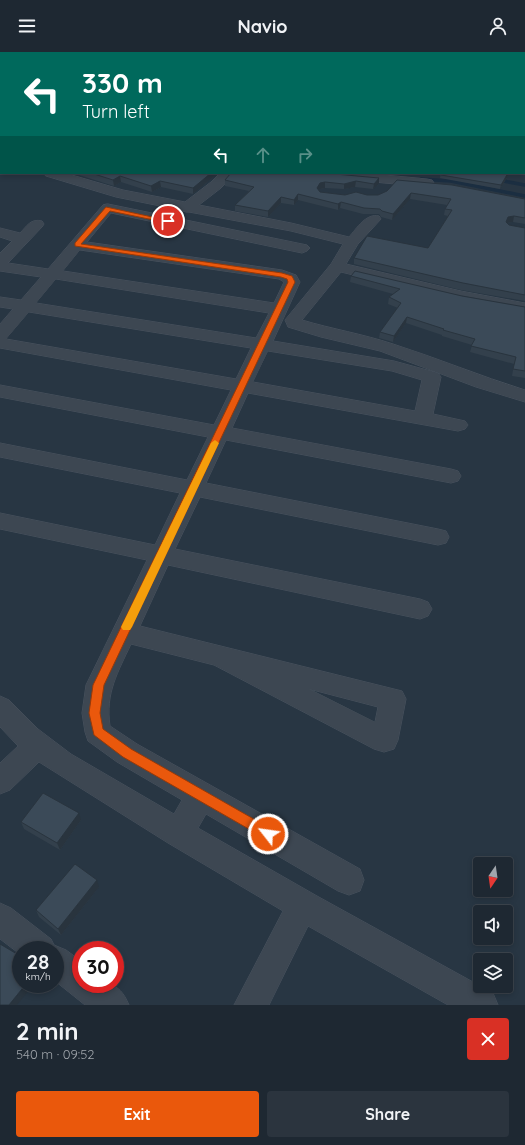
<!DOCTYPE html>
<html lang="en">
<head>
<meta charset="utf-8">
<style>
  :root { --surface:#1e2832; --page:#2b343e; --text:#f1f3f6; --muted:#a1a6ac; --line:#3c444d; --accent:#ea580c }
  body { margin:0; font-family:Quicksand,sans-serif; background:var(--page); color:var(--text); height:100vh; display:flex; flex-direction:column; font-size:15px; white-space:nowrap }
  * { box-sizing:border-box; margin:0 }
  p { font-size:13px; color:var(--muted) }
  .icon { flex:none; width:22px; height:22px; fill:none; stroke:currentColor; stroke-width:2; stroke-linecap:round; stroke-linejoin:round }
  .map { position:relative; height:953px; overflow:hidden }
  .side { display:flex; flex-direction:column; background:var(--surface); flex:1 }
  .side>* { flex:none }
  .banner { position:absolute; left:0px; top:0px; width:525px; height:122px; box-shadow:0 2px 6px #0003,0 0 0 1px var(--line); background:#00695c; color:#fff; overflow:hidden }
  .needle { width:26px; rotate:193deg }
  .controls { position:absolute; left:473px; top:805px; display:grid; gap:8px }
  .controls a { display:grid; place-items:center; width:40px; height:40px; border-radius:4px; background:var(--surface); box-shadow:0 2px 6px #0003,0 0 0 1px var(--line); font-size:20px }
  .speed { position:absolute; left:12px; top:889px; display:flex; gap:8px; font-size:20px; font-weight:700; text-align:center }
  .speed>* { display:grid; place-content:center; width:52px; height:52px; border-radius:50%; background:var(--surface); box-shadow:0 2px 6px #0003,0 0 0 1px var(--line); line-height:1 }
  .speed small { font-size:10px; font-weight:400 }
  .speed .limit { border:6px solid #d22; background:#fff; color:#111 }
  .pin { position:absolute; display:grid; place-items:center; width:34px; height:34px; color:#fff; margin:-17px; border:2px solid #fff; border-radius:50%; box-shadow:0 1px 4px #0007 }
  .me { position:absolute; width:44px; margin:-22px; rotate:300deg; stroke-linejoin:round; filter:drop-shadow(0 0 3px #0008) }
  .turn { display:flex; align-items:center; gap:14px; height:84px; padding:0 16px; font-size:18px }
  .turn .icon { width:52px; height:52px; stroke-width:2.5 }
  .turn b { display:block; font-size:28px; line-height:34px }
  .lanes { display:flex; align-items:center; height:38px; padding:0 16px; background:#0003; justify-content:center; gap:20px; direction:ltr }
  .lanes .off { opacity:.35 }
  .round { display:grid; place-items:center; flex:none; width:42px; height:42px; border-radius:4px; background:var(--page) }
  .head { display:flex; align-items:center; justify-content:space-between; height:68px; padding:0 16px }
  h1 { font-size:24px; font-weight:800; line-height:30px }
  .primary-button { display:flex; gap:8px; margin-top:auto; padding:8px 16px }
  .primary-button a { flex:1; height:46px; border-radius:4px; background:var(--accent); color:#fff; font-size:16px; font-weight:800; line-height:46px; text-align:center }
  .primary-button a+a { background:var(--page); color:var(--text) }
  header { display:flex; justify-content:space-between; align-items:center; height:52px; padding:0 16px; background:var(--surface); font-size:18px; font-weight:800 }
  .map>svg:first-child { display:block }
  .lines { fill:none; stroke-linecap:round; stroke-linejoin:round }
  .stream-far1 { stroke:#1b2e41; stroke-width:3 }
  .stream { stroke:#1b2e41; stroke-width:3.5 }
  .minor-casing { stroke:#49535f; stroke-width:1 }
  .minor { fill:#3d4752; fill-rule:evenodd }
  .wall { fill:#33404c }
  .shaded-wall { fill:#29343e }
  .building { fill:#3b4a58; stroke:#29343e }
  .route { fill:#ea580c; stroke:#983908 }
  .slow { fill:#f59e0b }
</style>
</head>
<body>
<header><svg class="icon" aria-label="menu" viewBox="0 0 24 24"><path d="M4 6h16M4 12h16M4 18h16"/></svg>Navio<svg class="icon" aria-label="person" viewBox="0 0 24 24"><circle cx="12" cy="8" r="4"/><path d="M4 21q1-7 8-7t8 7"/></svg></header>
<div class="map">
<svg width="525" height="953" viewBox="0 0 525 953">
  <rect width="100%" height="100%" fill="#283643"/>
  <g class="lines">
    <path class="stream-far1" d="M9 1 11 0"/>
    <path class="stream" d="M421 127 451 129 525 144
      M498 128 525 133"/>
    <defs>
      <path id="minor" d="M0 12H1V18H0Z
        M0 102H1V111H0Z
        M524 104H525V112H524Z
        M44 121H65L123 138 185 150 211 130 220 121H235L221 136 199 153 291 171 349 185C357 176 366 161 379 164L381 167 358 192 346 212 461 239 525 251V261L461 249 341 220 302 268C332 277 363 282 393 292 437 306 480 324 525 338V350L476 335 380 299 321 285 288 275 285 268 331 212 343 192 291 179 189 160H186L180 158 116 145 46 124Z
        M314 121H364L427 127 432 128 434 131 432 134 427 135 321 125 316 124Z
        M108 152 307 193 310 196 307 199 302 201 111 161 87 190 282 218 296 223 300 230 273 289 394 309 438 321 441 325 433 362 465 369 468 373 465 377 458 379 248 341 232 376 451 417 458 419 461 424 458 429 451 431 226 388 206 431 438 477 446 479 449 485 446 491 438 493 200 445 175 497 420 547 428 550 432 557 428 564 420 567 168 513 140 574 402 639 406 647 398 688 394 697 384 700 374 697 214 613 131 592C118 620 105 641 110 674L137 692 360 817 364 828 360 839 349 843 338 839 206 762 198 776 317 844 493 941 498 953H448L308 874 269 953H234L283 859 168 791 39 710 10 738 0 742V711L18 694 0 675V644L9 648 38 677 71 702 174 762 182 748 117 710 88 689 85 680 82 661 86 633 147 508 0 477V461L155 493 180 441 0 405V391L187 428 208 385 0 345V333L214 373 231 338 0 296V272L13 257 0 255V245L21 248 41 225 0 219V201L12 189 0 185V176L20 181C27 174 31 166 42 169L44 172 42 175 8 211 48 217 103 153ZM80 198 279 227 284 230 274 251 63 219ZM56 227 269 261 256 286 36 251ZM29 260 251 296 236 327 6 287ZM268 299 392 319 422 328 415 359 253 330ZM309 637 378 655 375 670Z
        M0 851 11 856 51 887 54 893 66 898 81 909V932C106 932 118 927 129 953H85L55 929V898H21V903L0 887Z"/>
    </defs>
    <use href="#minor" class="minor-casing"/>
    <use href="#minor" class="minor"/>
  </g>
  <path class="wall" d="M70 121H218L193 142 161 135 152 140 121 130 114 134 79 123Z
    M324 121 379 132 373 137 355 135 344 137 325 136 320 137 319 138 320 140 345 143H378L387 139 525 147V172L513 170 507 171 509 173 525 176V249L461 238 354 212V206L428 196 448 164 444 163 445 157 447 153 410 147 392 168 381 165 379 162H363L340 156 338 158 298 148 294 153 281 151 268 165 235 159V153L249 139 225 134V128Z
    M441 121H508V124L500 137 440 126Z
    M351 224 525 255V326L512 324 514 312 470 300 472 293 442 284V283L406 271 393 290 379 286 380 280 398 256 388 252 389 245 393 242 350 230Z
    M81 768 60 798 24 777 21 770Z
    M99 835 61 883 39 865 36 858Z"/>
  <path class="shaded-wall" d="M211 121H218L193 142V136Z
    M508 121V124L500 137 501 133Z
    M120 124 121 130 114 134 113 128Z
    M379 126V132L373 137 374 132Z
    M160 129 161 135 152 140 151 134Z
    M356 129 355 135 344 137V132Z
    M325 130V136L320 137 317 142V136L320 131Z
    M411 141 410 147 392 168 393 162Z
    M298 142V148L294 153V148Z
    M281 145V151L268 165V159Z
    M341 150 340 156 338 158V152Z
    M514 164 513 170 507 171 506 170 508 165Z
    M407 265 406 271 393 290 394 284Z
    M79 761 81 768 60 798 57 791Z
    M97 828 99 835 61 883 58 877Z
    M26 932H34L17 953H9Z"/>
  <path class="building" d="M0 26H1V46L0 45Z
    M1 55V99L0 96V56Z
    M91 121H211L193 136 160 129 151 134 120 124 113 128Z
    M231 121H324L379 126 374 132 356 129 344 132 325 130 320 131 317 136 320 140 345 143 356 140 367 143H378L387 139 397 128 452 133 525 147V166L514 164 508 165 506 170 509 173 525 176V243L463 231 354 206 367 184 428 196 452 158 445 157 451 147 411 141 393 162 382 159 380 157 364 156 341 150 338 152 298 142 294 148 281 145 268 159 235 153 254 135 225 128Z
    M441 121H508L501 133 441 123Z
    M355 219 462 244 525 255V319L513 317 516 305 471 294 475 287 443 278 444 277 407 265 394 284 380 280 401 251 389 245 400 237 351 224Z
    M43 741 79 761 57 791 21 770Z
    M75 812 97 828 58 877 36 858Z
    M0 892 17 902 19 898 21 899V932H26L9 953H0Z"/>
  <path class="route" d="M106 155 171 169 168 171 110 159 81 192 282 221 292 224 295 230 104 633 100 661 103 677 131 697 273 778 274 782 273 786 268 788 123 705 94 683 89 661 93 633 288 230 287 227 281 225 75 194V191Z"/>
  <path class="slow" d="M215 388 219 391 132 575 130 578H123L121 575 211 391Z"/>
</svg>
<div class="controls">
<a><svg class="needle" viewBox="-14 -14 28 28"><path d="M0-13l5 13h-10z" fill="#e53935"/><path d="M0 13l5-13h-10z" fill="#a1a6ac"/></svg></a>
<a><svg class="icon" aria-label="sound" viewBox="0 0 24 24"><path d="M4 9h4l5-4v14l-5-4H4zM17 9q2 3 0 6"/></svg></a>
<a><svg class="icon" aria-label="layers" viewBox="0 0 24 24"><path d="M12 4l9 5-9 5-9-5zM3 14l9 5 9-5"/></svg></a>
</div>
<div class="speed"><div>28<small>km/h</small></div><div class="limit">30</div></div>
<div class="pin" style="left:168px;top:169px;background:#d93025"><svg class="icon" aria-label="arrive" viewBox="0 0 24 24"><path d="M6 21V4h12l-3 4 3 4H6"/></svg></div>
<svg class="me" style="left:268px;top:782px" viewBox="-20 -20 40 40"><circle r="17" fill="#ea580c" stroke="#fff" stroke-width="3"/><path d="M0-11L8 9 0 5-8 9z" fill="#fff"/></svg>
<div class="banner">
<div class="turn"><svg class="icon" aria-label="left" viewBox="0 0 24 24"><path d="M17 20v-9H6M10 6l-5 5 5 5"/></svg><div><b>330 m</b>Turn left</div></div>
<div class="lanes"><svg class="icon" aria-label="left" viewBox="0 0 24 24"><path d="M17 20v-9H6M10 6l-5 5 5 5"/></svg><svg class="icon off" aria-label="ahead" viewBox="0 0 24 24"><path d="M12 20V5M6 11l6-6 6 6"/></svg><svg class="icon off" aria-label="right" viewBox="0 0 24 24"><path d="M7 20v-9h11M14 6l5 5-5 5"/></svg></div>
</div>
</div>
<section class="side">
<div class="head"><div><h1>2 min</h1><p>540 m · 09:52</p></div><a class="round" style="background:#d93025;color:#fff"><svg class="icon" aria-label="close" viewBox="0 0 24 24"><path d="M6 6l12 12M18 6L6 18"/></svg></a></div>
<div class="primary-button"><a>Exit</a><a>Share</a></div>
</section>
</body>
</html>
